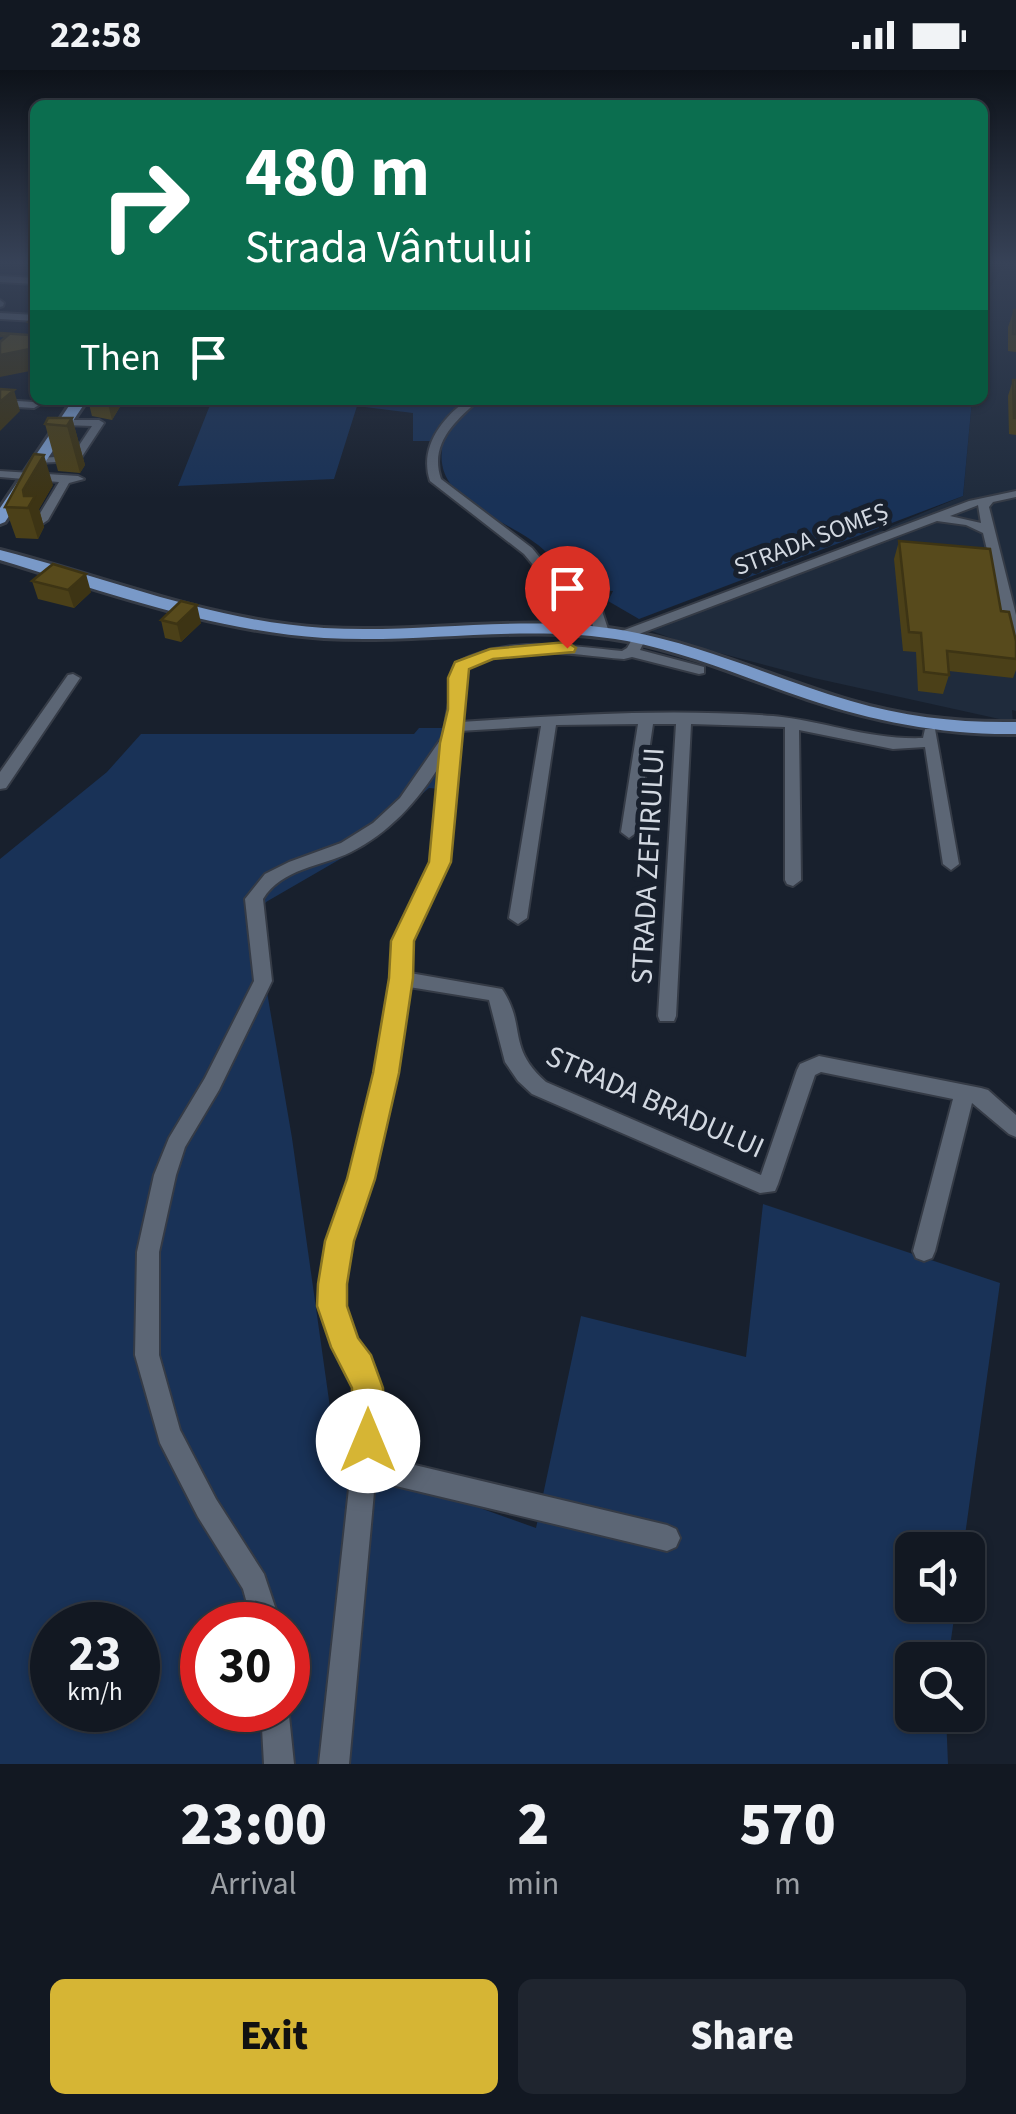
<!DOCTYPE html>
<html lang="en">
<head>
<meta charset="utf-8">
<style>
  :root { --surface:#121822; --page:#1f252f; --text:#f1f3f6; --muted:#9ca0a5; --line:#313740; --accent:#d6b534 }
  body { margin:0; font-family:"Source Sans 3",sans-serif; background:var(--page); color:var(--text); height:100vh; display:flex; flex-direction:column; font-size:38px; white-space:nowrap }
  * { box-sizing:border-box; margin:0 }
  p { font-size:32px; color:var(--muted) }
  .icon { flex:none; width:55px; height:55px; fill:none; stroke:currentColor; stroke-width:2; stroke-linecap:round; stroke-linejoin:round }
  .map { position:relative; height:1694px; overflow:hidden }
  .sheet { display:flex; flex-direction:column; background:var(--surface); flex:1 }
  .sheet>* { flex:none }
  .banner { position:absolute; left:30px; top:30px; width:958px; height:305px; border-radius:15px; box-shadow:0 2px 8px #0004,0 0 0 2px var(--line); background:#0b6e4f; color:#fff; overflow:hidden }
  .fabs { position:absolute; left:895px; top:1462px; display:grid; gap:20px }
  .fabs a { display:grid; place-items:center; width:90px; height:90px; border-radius:15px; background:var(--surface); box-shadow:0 2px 8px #0004,0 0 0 2px var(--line); font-size:50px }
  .speed { position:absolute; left:30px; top:1532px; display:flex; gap:20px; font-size:50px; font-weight:700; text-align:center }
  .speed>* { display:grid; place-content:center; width:130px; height:130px; border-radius:50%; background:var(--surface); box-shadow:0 2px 8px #0004,0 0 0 2px var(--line); line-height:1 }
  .speed small { font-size:25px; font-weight:400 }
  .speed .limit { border:15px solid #d22; background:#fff; color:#111 }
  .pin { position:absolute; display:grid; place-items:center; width:85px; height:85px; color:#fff; margin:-102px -42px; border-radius:50% 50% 50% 0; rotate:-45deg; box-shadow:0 0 10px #0007 }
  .pin .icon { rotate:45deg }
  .me { position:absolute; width:110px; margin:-55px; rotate:0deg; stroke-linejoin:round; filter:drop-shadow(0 0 8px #0008) }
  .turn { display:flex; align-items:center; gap:35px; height:210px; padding:0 50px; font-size:45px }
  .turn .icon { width:130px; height:130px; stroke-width:2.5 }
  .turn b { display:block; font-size:70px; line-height:85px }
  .then { display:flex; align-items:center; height:95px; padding:0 50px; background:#0003; gap:20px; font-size:38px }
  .eta { display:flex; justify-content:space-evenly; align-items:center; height:170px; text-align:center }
  .eta b { font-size:60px; font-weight:800; line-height:70px }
  .cta { display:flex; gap:20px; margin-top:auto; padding:20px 50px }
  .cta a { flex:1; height:115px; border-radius:15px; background:var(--accent); color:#111; font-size:40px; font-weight:800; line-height:115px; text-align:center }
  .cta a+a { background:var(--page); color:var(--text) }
  .status { display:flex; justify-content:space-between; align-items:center; height:70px; padding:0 50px; background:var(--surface); direction:ltr }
  .status svg { height:28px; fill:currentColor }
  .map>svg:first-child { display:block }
  .built { fill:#1f2b3c }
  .green { fill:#193257; fill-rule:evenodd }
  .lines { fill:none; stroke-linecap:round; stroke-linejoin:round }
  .minor-casing { stroke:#353b46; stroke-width:4 }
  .major-casing { stroke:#353b46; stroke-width:6 }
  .minor { fill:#5c6675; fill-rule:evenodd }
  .major { fill:#7999c8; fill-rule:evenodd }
  .wall { fill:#4b4018 }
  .shaded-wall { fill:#3d3414 }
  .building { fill:#574a1c; stroke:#3d3414; stroke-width:2.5 }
  .route { fill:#d6b534; stroke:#8b7622; stroke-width:2.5 }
  .labels { text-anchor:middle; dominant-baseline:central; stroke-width:10; stroke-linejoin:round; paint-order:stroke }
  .far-street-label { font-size:25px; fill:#d2d8e1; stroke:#18202d }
  .street-label { font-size:30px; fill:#d2d8e1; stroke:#18202d }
</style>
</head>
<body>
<div class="status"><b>22:58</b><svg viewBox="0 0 49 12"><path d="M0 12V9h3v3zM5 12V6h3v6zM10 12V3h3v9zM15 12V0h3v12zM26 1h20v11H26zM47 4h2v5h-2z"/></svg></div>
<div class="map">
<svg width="1016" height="1694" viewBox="0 0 1016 1694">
  <rect width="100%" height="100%" fill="#18202d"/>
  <path class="built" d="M1006 191H1016V641L1012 640 1013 652 814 608 693 576 646 559 963 426 972 330H982L983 229Z"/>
  <path class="green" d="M212 330H972L963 426 639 549 608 531 613 521 561 519C558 507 556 493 547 483 515 450 435 435 442 380L436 371H413V343L357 336 334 409 178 416Z
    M419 658H450L440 719 429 718 361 777 266 832 255 852 292 1068 337 1387 536 1458 581 1246 746 1287 763 1134 1000 1213 963 1480H912V1535H956L948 1590H912V1645H946L948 1694H0V789L107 702 141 664H414ZM52 1555H138V1640H52ZM202 1555H288V1640H202Z"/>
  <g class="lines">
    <defs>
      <path id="minor" d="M0 206 35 208V214L0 212Z
        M0 230 4 233 3 236 0 237Z
        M0 243 35 245V251L0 249Z
        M0 330 34 332 39 335 34 338 0 336Z
        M467 330H479C455 351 429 374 441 409L532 478 546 495 558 526 565 527 570 521 602 515 603 518 599 532 609 562 607 565 602 566 595 562 585 532 588 524 568 535 548 532 534 496 524 484 430 411C419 378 441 349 467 330Z
        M60 350H99L104 353 79 391 35 393 33 391 39 388 72 386 92 356 64 355 59 352Z
        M0 401 78 406 84 409 69 413 48 450 42 454 36 450 59 412 0 407Z
        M1016 421V427L993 432 989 437 1016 545V576L1009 572 983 463 966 455 937 451 639 564 646 568 640 580 704 597V603L699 604 632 587 624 589C571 585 517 572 468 598L460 652C564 645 669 638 773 646 825 651 869 670 923 668L925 659H935L959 794 951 800 943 794 925 677 893 679 799 660 801 810 793 816 787 814 785 810V657L691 654 676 946 674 951H660L658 946 676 654H653L637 762 629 768 621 762 638 654 556 655 527 848 518 854 509 848 541 656 459 661 448 792 411 871 410 903 502 919C527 956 506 977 546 1012L761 1105 797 1000 800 994 819 986 981 1018 988 1020 1016 1045V1067L1009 1064 972 1033 935 1181 932 1188 924 1191 916 1188 913 1181 953 1029 821 1002 815 1005 778 1114 775 1121 760 1123 532 1024 518 1011 505 992 489 930 409 917C399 981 388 1044 372 1106 363 1143 345 1179 343 1218 342 1262 371 1279 380 1317 385 1339 379 1364 377 1386L667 1455 676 1459 680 1468 676 1477 667 1481 375 1411 349 1694H319L357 1345 356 1318 351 1303 334 1277 321 1236V1214L329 1171 350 1109 376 1003 392 909 393 871 432 792 440 695C418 731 389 763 351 782 321 797 282 798 263 829L272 911 219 1020 185 1077 176 1105 159 1182V1285L180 1360 216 1429 264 1504 281 1555H253L243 1519 198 1447 160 1373 135 1285 137 1182 154 1105 169 1068 205 1008 254 911 245 829 265 804 289 792 341 773 373 753 400 728 443 666 456 593C509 565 565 576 622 581L627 578 634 566 619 568V562L969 431ZM978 435 981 453 950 446 976 436Z
        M73 604 80 608 6 718 0 719V702L68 605Z
        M288 1636 294 1694H264L261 1640H288Z"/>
      <path id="major" d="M73 330H87L5 452 0 454V438Z
        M0 480C108 508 211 551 324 558 425 564 526 543 627 561 704 575 776 609 851 631 905 647 960 653 1016 652V664C944 665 875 652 807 629 748 609 689 583 627 571 526 553 425 574 324 568 213 561 106 522 0 490Z"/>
    </defs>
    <use href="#minor" class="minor-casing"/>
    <use href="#major" class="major-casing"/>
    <use href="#minor" class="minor"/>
    <use href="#major" class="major"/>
  </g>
  <path class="wall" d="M1014 240H1016V282L1008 281V257Z
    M1013 310H1016V365L1009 364 1008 326Z
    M88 330H124L112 350 92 346Z
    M72 348 85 395 80 403 58 401 45 354Z
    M53 415 39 439 44 457 38 469 16 468 5 437Z
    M899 471 1001 541 1016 571V600L1013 608 949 601V605L943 624 918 621 916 582 903 581 894 489Z
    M32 511 91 522 74 538 38 529Z
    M161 550 201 553 181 572 165 568Z"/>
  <path class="shaded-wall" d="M35 278V300L0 307V285Z
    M14 320 20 341 0 361V332Z
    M107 330H124L112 350Z
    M72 348 85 395 80 403 67 356Z
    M44 385 53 415 39 439 44 457 38 469 23 420Z
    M86 504 91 522 74 538 68 520Z
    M197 535 201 553 181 572 177 554Z"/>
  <path class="building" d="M1014 240H1016V264H1013Z
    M35 246V278L0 285V272L7 266H0V263L29 265 33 255 28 252Z
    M1013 310H1016V348H1014Z
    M0 319 14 320 0 332Z
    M48 348H72L67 356 45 354Z
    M34 384 44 385 23 420 24 426H35L28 438 5 437Z
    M899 471 990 479 1001 541 1009 542 1016 571V589L947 581 949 605 924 602 921 563 909 562Z
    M53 494 86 504 68 520 32 511Z
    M181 531 197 535 177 554 161 550Z"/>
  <linearGradient id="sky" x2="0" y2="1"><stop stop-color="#0d1219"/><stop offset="0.45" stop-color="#374257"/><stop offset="1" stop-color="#374257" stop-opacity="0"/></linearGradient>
  <rect width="1016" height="429" fill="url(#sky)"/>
  <path class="route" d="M567 572 576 578 574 582 493 589 469 599 451 792 414 871 413 908 399 1003 375 1109 354 1171 347 1214V1236L358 1268 371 1285 383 1318 384 1371 379 1382 368 1387 356 1382 351 1371 352 1318 331 1277 317 1236 318 1214 325 1171 347 1109 373 1003 389 908 391 871 429 792 440 673 448 639V608L455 592 490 579Z"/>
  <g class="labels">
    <g class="far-street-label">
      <text transform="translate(811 469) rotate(-21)">STRADA SOMEȘ</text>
    </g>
    <g class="street-label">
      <text transform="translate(648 796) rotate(-87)">STRADA ZEFIRULUI</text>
      <text transform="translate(655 1032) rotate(24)">STRADA BRADULUI</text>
    </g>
  </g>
</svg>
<div class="fabs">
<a><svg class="icon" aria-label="sound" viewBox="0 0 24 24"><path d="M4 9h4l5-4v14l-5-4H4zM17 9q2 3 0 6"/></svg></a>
<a><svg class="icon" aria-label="search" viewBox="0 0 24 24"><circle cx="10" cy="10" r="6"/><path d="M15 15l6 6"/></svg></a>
</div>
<div class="speed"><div>23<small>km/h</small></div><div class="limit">30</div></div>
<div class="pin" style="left:567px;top:578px;background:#d93025"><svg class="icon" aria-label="arrive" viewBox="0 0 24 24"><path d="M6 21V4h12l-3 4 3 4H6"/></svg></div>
<svg class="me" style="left:368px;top:1371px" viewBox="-20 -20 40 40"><circle r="19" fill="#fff"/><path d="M0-13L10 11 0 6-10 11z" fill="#d6b534"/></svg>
<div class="banner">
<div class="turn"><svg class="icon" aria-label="right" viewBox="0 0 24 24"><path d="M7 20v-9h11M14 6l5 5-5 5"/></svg><div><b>480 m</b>Strada Vântului</div></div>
<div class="then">Then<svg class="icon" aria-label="arrive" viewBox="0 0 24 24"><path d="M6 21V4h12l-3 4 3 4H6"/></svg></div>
</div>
</div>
<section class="sheet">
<div class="eta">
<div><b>23:00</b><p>Arrival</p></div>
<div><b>2</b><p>min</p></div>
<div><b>570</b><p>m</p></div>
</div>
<div class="cta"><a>Exit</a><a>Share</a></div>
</section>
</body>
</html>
